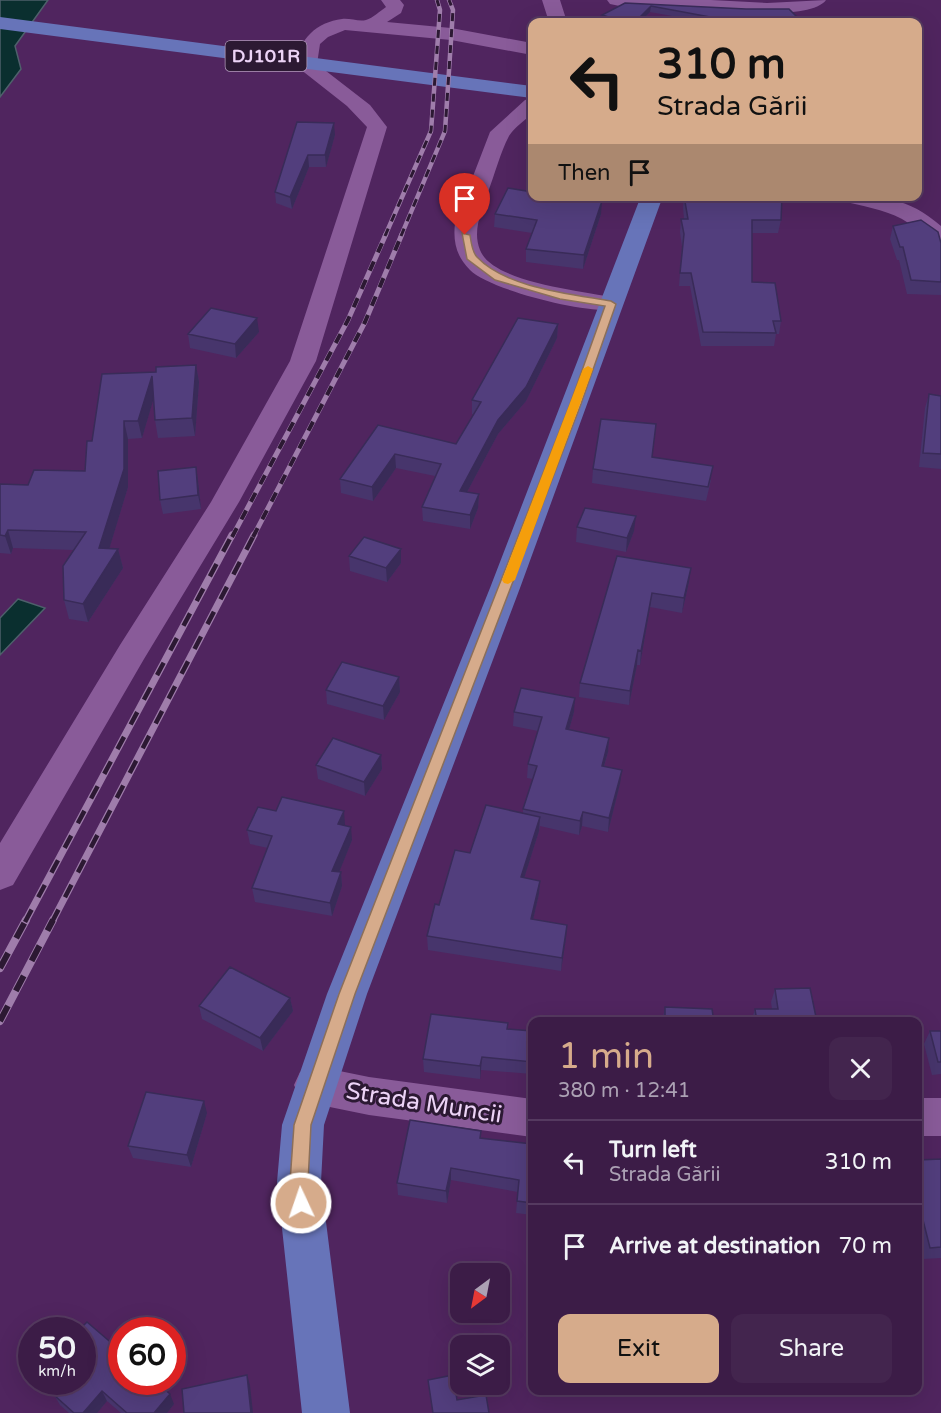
<!DOCTYPE html>
<html lang="en">
<head>
<meta charset="utf-8">
<style>
  :root { --surface:#3c1c47; --page:#43254e; --text:#f1f3f6; --muted:#aca1b4; --line:#553a60; --accent:#d6ab8b }
  body { margin:0; font-family:"Varela Round",sans-serif; background:var(--page); color:var(--text); height:100vh; display:flex; flex-direction:column; font-size:22px; white-space:nowrap }
  * { box-sizing:border-box; margin:0 }
  p { font-size:20px; color:var(--muted) }
  .icon { flex:none; width:33px; height:33px; fill:none; stroke:currentColor; stroke-width:2; stroke-linecap:round; stroke-linejoin:round }
  .map { position:relative; flex:1; overflow:hidden }
  .panel { position:absolute; left:528px; top:1017px; width:394px; height:378px; display:flex; flex-direction:column; background:var(--surface); border-radius:12px; box-shadow:0 6px 24px #0002,0 0 0 2px var(--line) }
  .panel>* { flex:none }
  .top-card { position:absolute; left:528px; top:18px; width:394px; height:183px; border-radius:12px; box-shadow:0 6px 24px #0002,0 0 0 2px var(--line); background:#d6ab8b; color:#111; overflow:hidden }
  .needle { width:39px; rotate:212deg }
  .buttons { position:absolute; left:450px; top:1263px; display:grid; gap:12px }
  .buttons a { display:grid; place-items:center; width:60px; height:60px; border-radius:12px; background:var(--surface); box-shadow:0 6px 24px #0002,0 0 0 2px var(--line); font-size:30px }
  .speed { position:absolute; left:18px; top:1317px; display:flex; gap:12px; font-size:30px; font-weight:700; text-align:center }
  .speed>* { display:grid; place-content:center; width:78px; height:78px; border-radius:50%; background:var(--surface); box-shadow:0 6px 24px #0002,0 0 0 2px var(--line); line-height:1 }
  .speed small { font-size:15px; font-weight:400 }
  .speed .limit { border:9px solid #d22; background:#fff; color:#111 }
  .pin { position:absolute; display:grid; place-items:center; width:51px; height:51px; color:#fff; margin:-62px -26px; border-radius:50% 50% 50% 0; rotate:-45deg; box-shadow:0 0 6px #0007 }
  .pin .icon { rotate:45deg }
  .me { position:absolute; width:66px; margin:-33px; rotate:357deg; stroke-linejoin:round; filter:drop-shadow(0 0 4px #0008) }
  .turn { display:flex; align-items:center; gap:21px; height:126px; padding:0 30px; font-size:27px }
  .turn .icon { width:78px; height:78px; stroke-width:2.5 }
  .turn b { display:block; font-size:42px; line-height:51px }
  .then { display:flex; align-items:center; height:57px; padding:0 30px; background:#0003; gap:12px; font-size:22px }
  .round { display:grid; place-items:center; flex:none; width:63px; height:63px; border-radius:12px; background:var(--page) }
  .headline { display:flex; align-items:center; justify-content:space-between; height:102px; padding:0 30px }
  h1 { font-size:36px; font-weight:600; line-height:45px; color:var(--accent) }
  .action { display:flex; gap:12px; margin-top:auto; padding:12px 30px }
  .action a { flex:1; height:69px; border-radius:12px; background:var(--accent); color:#111; font-size:24px; font-weight:600; line-height:69px; text-align:center }
  .action a+a { background:var(--page); color:var(--text) }
  ul { padding:0; list-style:none }
  li { display:flex; align-items:center; gap:18px; height:84px; padding:0 30px; border-top:2px solid var(--line) }
  li div { flex:1 }
  li b { display:block; font-size:22px }
  li em { font-style:normal }
  .map>svg:first-child { display:block }
  .water { fill:#0a2f2f; stroke:#4e606b; stroke-width:1.5 }
  .lines { fill:none; stroke-linecap:round; stroke-linejoin:round }
  .minor { fill:#895b99; fill-rule:evenodd }
  .major { fill:#6774b9; fill-rule:evenodd }
  .rail-far3-casing { stroke:#9f7dab; stroke-width:4.5 }
  .rail-far2-casing { stroke:#9f7dab; stroke-width:5 }
  .rail-far1-casing { stroke:#9f7dab; stroke-width:7 }
  .rail-casing { stroke:#9f7dab; stroke-width:8 }
  .rail-far3 { stroke:#2c1933; stroke-width:3; stroke-dasharray:8; stroke-linecap:butt }
  .rail-far2 { stroke:#2c1933; stroke-width:4; stroke-dasharray:10; stroke-linecap:butt }
  .rail-far1 { stroke:#2c1933; stroke-width:4.5; stroke-dasharray:14; stroke-linecap:butt }
  .rail { stroke:#2c1933; stroke-width:6; stroke-dasharray:17; stroke-linecap:butt }
  .wall { fill:#47356c }
  .shaded-wall { fill:#392b58 }
  .building { fill:#523e7d; stroke:#392b58; stroke-width:1.5 }
  .route { fill:#d6ab8b; stroke:#8b6f5a; stroke-width:1.5 }
  .slow { fill:#f59e0b }
  .labels { text-anchor:middle; dominant-baseline:central; stroke-width:6; stroke-linejoin:round; paint-order:stroke }
  .shield { fill:#2c1933; stroke:#b29bbc; stroke-width:1.5 }
  .shield-label { font-size:18px; font-weight:bold; fill:#ecd3f6 }
  .near-street-label { font-size:24px; fill:#ecd3f6; stroke:#2c1933 }
</style>
</head>
<body>
<div class="map">
<svg width="941" height="1413" viewBox="0 0 941 1413">
  <rect width="100%" height="100%" fill="#50255f"/>
  <path class="water" d="M0 0H48L15 46 21 69 0 97Z
    M18 599 45 608 0 655V618Z"/>
  <g class="lines">
    <path class="minor" d="M381 0H400L404 5 401 13 387 22 451 28 532 43V55L451 40 345 30 328 37 320 44 317 64 370 105 387 127 316 361 239 502 144 659 13 885 0 890V843L120 645 211 502 290 361 367 127 347 106 300 69 297 65C298 39 317 22 342 19 350 18 359 22 366 20 373 18 380 11 386 7Z
      M542 0H560L567 22H549Z
      M607 0H711L767 3 826 0C811 21 723 11 698 10 668 8 639 11 610 4Z
      M532 98V114C525 120 514 128 509 136 500 153 495 174 488 192 482 211 472 230 480 250 493 284 588 291 620 299L623 304 620 309C593 316 489 290 470 270 456 256 453 242 455 223L490 132 525 100Z
      M839 196C881 196 908 197 941 226V245C926 241 915 226 902 219 883 209 862 206 842 201Z
      M315 1066 369 1077 532 1099V1137L369 1115 315 1104 300 1098 294 1085 300 1072Z
      M918 1098H941V1136H918Z"/>
    <path class="major" d="M0 17 532 86V98L0 29Z
      M641 196H663L520 588 367 994 324 1125 321 1182 350 1413H302L277 1182 282 1125 327 994 490 588Z"/>
    <defs>
      <path id="rail-far3" d="M385 236 431 131 440 10 437 0
        M401 236 445 131 453 10 449 0"/>
      <path id="rail-far2" d="M232 537 348 320 386 234
        M253 537 365 322 402 234"/>
      <path id="rail-far1" d="M25 922 232 535
        M52 922 254 535"/>
      <path id="rail" d="M0 968 26 920
        M0 1021 53 920"/>
    </defs>
    <use href="#rail-far3" class="rail-far3-casing"/>
    <use href="#rail-far2" class="rail-far2-casing"/>
    <use href="#rail-far1" class="rail-far1-casing"/>
    <use href="#rail" class="rail-casing"/>
    <use href="#rail-far3" class="rail-far3"/>
    <use href="#rail-far2" class="rail-far2"/>
    <use href="#rail-far1" class="rail-far1"/>
    <use href="#rail" class="rail"/>
  </g>
  <path class="wall" d="M625 3 801 21 800 22H705L650 12 640 22H606L601 21 602 15Z
    M297 122 335 135 326 167H309L292 209 276 203 275 192Z
    M532 196H592L590 200 601 214 583 269 526 262V249L532 233 494 227 495 214Z
    M684 196H782L781 220 778 233H752V282L781 321 779 334H776L774 346H701L690 286H679L682 247 680 232 681 219H684L683 208Z
    M893 226 941 243V295L907 294 899 260H897L890 239Z
    M558 324 557 338 526 401 498 434 467 492 479 494 478 508 470 529 423 521 422 507 435 476 396 468 373 501 341 493 340 479 378 425 456 444 474 415 472 414V400Z
    M259 332 236 358 190 348 188 334Z
    M196 365 199 382 195 436 158 438 155 420 153 400 142 438 128 439V487L109 549H118L123 568 88 622 69 619 64 600 74 550 13 548 11 554 0 553V484L28 485 85 471 92 441 156 372Z
    M929 394 941 396V469L919 467 925 408Z
    M652 457 711 480 706 501 592 483 593 469Z
    M196 467 198 481 201 509 163 514 160 500Z
    M577 527 634 531 626 552 576 542Z
    M401 549V563L387 582 350 571 349 556Z
    M617 556 689 582 682 613 650 607 640 665H637L629 705 579 697 580 683Z
    M399 677 400 692 384 720 327 704 326 690Z
    M514 712H574L569 730 609 738 608 752 604 767 620 784 608 832 582 826 579 835 540 826 539 831 524 878 540 881 539 894 533 920 566 938 561 971 428 950 427 936 439 905 470 853 523 813V809L533 779 527 778 528 764 538 731 513 726Z
    M381 755 382 769 365 796 318 779 316 765Z
    M345 825 352 840 339 872H341L342 886 332 916 255 902 252 888 268 848 250 844 247 830Z
    M775 989 817 1022H751L755 1009H772L771 1002Z
    M290 998 293 1011 263 1051 202 1019 199 1006Z
    M665 1007 714 1022H662Z
    M508 1023 507 1029 532 1031V1074L481 1070 480 1079 424 1072 423 1059Z
    M930 1031H941V1074L932 1075 924 1044Z
    M207 1113 191 1167 133 1158 128 1146Z
    M481 1131V1138L532 1144V1215L516 1213 518 1192 451 1180 447 1203 398 1195 397 1183Z
    M941 1159V1258L923 1259 918 1238V1160Z
    M65 1382 174 1404 167 1413H121L107 1401 97 1413H69L60 1405 54 1395Z"/>
  <path class="shaded-wall" d="M651 6 650 12 640 22H635Z
    M334 123 335 135 326 167 325 155Z
    M308 155 309 167 292 209 290 197Z
    M586 196H592L584 212 585 199Z
    M602 201 601 214 583 269 584 255Z
    M257 318 259 332 236 358 235 344Z
    M558 324 557 338 526 401 498 434 460 505V491L498 420Z
    M196 365 199 382 195 436 192 418Z
    M152 376 155 394 142 438 138 421Z
    M124 421 128 439V487L104 566 99 548Z
    M395 454 396 468 373 501 372 487Z
    M196 467 198 481 201 509 198 495Z
    M479 494 478 508 470 529V515Z
    M636 516 634 531 626 552 627 538Z
    M8 530 13 548 11 554 5 536Z
    M118 549 123 568 88 622 83 604Z
    M401 549V563L387 582 386 568Z
    M691 568 689 582 682 613 684 598Z
    M652 593 650 607 640 665 641 651Z
    M638 650 637 665 629 705 630 691Z
    M399 677 400 692 384 720 383 706Z
    M575 698 574 712 565 744 566 729Z
    M609 738 608 752 600 780 602 766Z
    M381 755 382 769 365 796 364 782Z
    M622 770 620 784 608 832 609 818Z
    M344 811 345 825 340 838 338 824Z
    M583 812 582 826 579 835 580 821Z
    M540 817 539 831 520 891 521 877Z
    M351 827 352 840 334 885 332 871Z
    M341 872 342 886 332 916 330 903Z
    M540 881 539 894 530 933 531 919Z
    M567 925 566 938 561 971 562 958Z
    M290 998 293 1011 263 1051 260 1038Z
    M482 1057 481 1070 480 1079V1066Z
    M204 1101 207 1113 191 1167 187 1155Z
    M451 1168V1180L447 1203 446 1191Z
    M247 1375 250 1385 253 1413H251Z
    M102 1391 107 1401 97 1413H83Z
    M170 1394 174 1404 167 1413H154Z"/>
  <path class="building" d="M625 3 746 9H789L801 21 798 22H737L651 6 635 22H625L602 15Z
    M297 122 334 123 325 155H308L290 197 275 192Z
    M508 188 532 192V196H586L585 199 602 201 584 255 526 249 537 220 495 214Z
    M684 196H782L781 220H752V282L775 283 781 321H773L776 333 703 332 691 273H680L684 234 681 219H688Z
    M921 220 938 232 941 243V282L911 280 903 247H900L893 226Z
    M211 308 257 318 235 344 188 334Z
    M518 318 558 324 526 387 498 420 460 491 479 494 470 515 422 507 441 464 395 454 372 487 340 479 378 425 456 444 481 402 472 400Z
    M196 365 192 418 155 420 152 376 138 421H124V469L99 548 118 549 83 604 64 600 63 566 86 532 8 530 5 536 0 535V484L28 485 34 470 85 471 87 441H92L102 374 156 372V367Z
    M929 394 941 396V454L923 453Z
    M601 419 656 424 652 457 713 466 708 487 593 469Z
    M196 467 198 495 160 500 158 471Z
    M585 508 636 516 627 538 577 527Z
    M364 537 401 549 386 568 349 556Z
    M617 556 691 568 684 598 652 593 641 651 638 650 630 691 580 683Z
    M342 662 399 677 383 706 326 690Z
    M521 688 575 698 566 729 609 738 602 766 622 770 609 818 583 812 580 821 523 809 537 766 528 764 542 717 514 712Z
    M333 738 381 755 364 782 316 765Z
    M282 797 344 811 338 824 351 827 332 871 341 872 330 903 252 888 272 836 247 830 258 807 276 811Z
    M486 805 540 817 521 877 540 881 531 919 567 925 562 958 427 936 435 904 439 905 455 850 470 853Z
    M230 967 290 998 260 1038 199 1006Z
    M810 988 817 1022H757L755 1009H778L775 989Z
    M665 1007 712 1009 714 1022H665Z
    M431 1014 508 1023 507 1029 532 1031V1062L482 1057 480 1066 423 1059Z
    M597 1018 650 1022H597Z
    M930 1031H941V1062H938Z
    M146 1092 204 1101 187 1155 128 1146Z
    M410 1120 481 1131 480 1138 532 1144V1203L517 1201 519 1180 451 1168 446 1191 397 1183Z
    M941 1159V1247L930 1248 922 1216H918V1160Z
    M87 1322 122 1352V1382H156L170 1394 154 1413H127L102 1391 83 1413H74L54 1395 65 1382H82V1330H79Z
    M247 1375 251 1413H184L182 1389Z
    M453 1375 457 1400 486 1395 489 1413H433L428 1380Z"/>
  <path class="route" d="M462 233 470 235C471 242 472 252 477 257 506 288 571 294 611 301L616 304 581 404 355 994 311 1125 308 1182 310 1203 308 1210 301 1212 295 1210 290 1182 294 1125 339 994 570 404 605 306 560 299 495 280 467 259Z"/>
  <path class="slow" d="M588 366 593 369 515 580 508 584 504 583 502 580 583 369Z"/>
  <g class="labels">
    <rect class="shield" x="225.5" y="41" width="81" height="30" rx="4.5"/>
    <g class="shield-label">
      <text x="266" y="56">DJ101R</text>
    </g>
    <g class="near-street-label">
      <text transform="translate(424 1103) rotate(9)">Strada Muncii</text>
    </g>
  </g>
</svg>
<div class="buttons">
<a><svg class="needle" viewBox="-14 -14 28 28"><path d="M0-13l5 13h-10z" fill="#e53935"/><path d="M0 13l5-13h-10z" fill="#aca1b4"/></svg></a>
<a><svg class="icon" aria-label="layers" viewBox="0 0 24 24"><path d="M12 4l9 5-9 5-9-5zM3 14l9 5 9-5"/></svg></a>
</div>
<div class="speed"><div>50<small>km/h</small></div><div class="limit">60</div></div>
<div class="pin" style="left:465px;top:235px;background:#d93025"><svg class="icon" aria-label="arrive" viewBox="0 0 24 24"><path d="M6 21V4h12l-3 4 3 4H6"/></svg></div>
<svg class="me" style="left:301px;top:1203px" viewBox="-20 -20 40 40"><circle r="17" fill="#d6ab8b" stroke="#fff" stroke-width="3"/><path d="M0-11L8 9 0 5-8 9z" fill="#fff"/></svg>
<div class="top-card">
<div class="turn"><svg class="icon" aria-label="left" viewBox="0 0 24 24"><path d="M17 20v-9H6M10 6l-5 5 5 5"/></svg><div><b>310 m</b>Strada Gării</div></div>
<div class="then">Then<svg class="icon" aria-label="arrive" viewBox="0 0 24 24"><path d="M6 21V4h12l-3 4 3 4H6"/></svg></div>
</div>
<section class="panel">
<div class="headline"><div><h1>1 min</h1><p>380 m · 12:41</p></div><a class="round"><svg class="icon" aria-label="close" viewBox="0 0 24 24"><path d="M6 6l12 12M18 6L6 18"/></svg></a></div>
<ul>
<li><svg class="icon" aria-label="left" viewBox="0 0 24 24"><path d="M17 20v-9H6M10 6l-5 5 5 5"/></svg><div><b>Turn left</b><p>Strada Gării</p></div><em>310 m</em></li>
<li><svg class="icon" aria-label="arrive" viewBox="0 0 24 24"><path d="M6 21V4h12l-3 4 3 4H6"/></svg><div><b>Arrive at destination</b></div><em>70 m</em></li>
</ul>
<div class="action"><a>Exit</a><a>Share</a></div>
</section>
</div>
</body>
</html>
